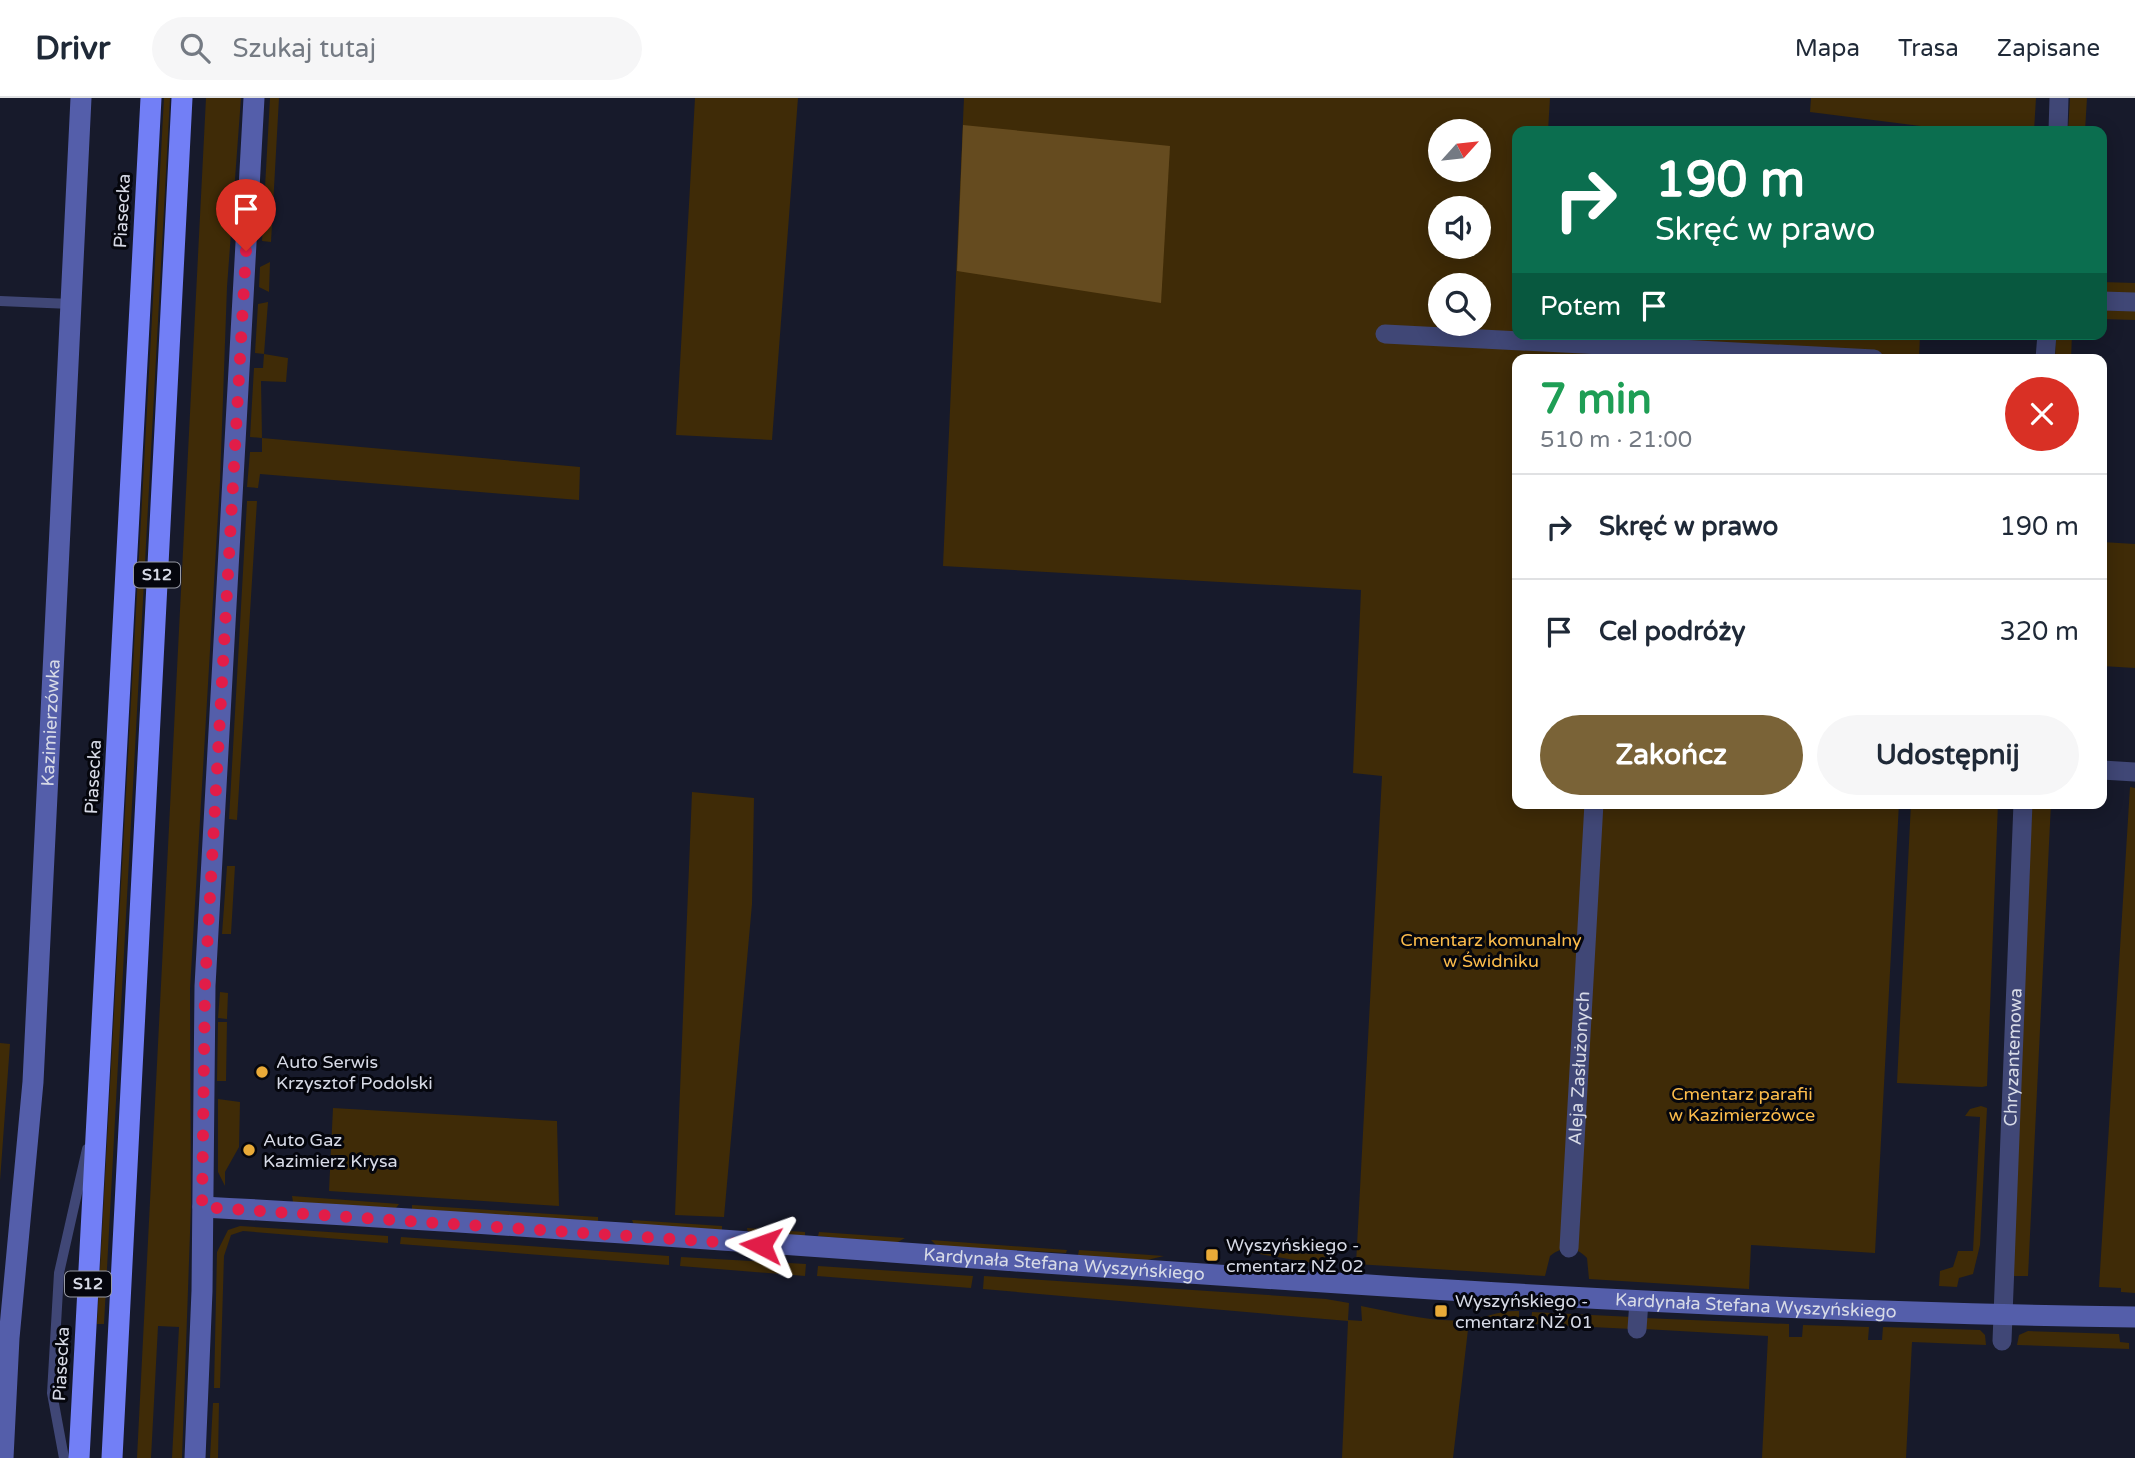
<!DOCTYPE html>
<html lang="pl">
<head>
<meta charset="utf-8">
<style>
  :root { --surface:#fff; --page:#f6f6f7; --text:#1f2937; --muted:#747a83; --line:#e0e1e3; --accent:#7a6337 }
  body { margin:0; font-family:"Varela Round",sans-serif; background:var(--page); color:var(--text); height:100vh; display:flex; flex-direction:column; font-size:26px; white-space:nowrap }
  * { box-sizing:border-box; margin:0 }
  p { font-size:23px; color:var(--muted) }
  .icon { flex:none; width:38px; height:38px; fill:none; stroke:currentColor; stroke-width:2; stroke-linecap:round; stroke-linejoin:round }
  .map { position:relative; flex:1; overflow:hidden }
  .sheet { position:absolute; left:1512px; top:256px; width:595px; height:455px; display:flex; flex-direction:column; background:var(--surface); border-radius:14px; box-shadow:0 4px 18px #0003 }
  .sheet>* { flex:none }
  .top-card { position:absolute; left:1512px; top:28px; width:595px; height:214px; border-radius:14px; box-shadow:0 4px 18px #0003; background:#0b6e4f; color:#fff; overflow:hidden }
  .needle { width:46px; rotate:63deg }
  .tools { position:absolute; left:1428px; top:21px; display:grid; gap:14px }
  .tools a { display:grid; place-items:center; width:63px; height:63px; border-radius:50%; background:var(--surface); box-shadow:0 4px 18px #0003; font-size:35px }
  .pin { position:absolute; display:grid; place-items:center; width:60px; height:60px; color:#fff; margin:-72px -30px; border-radius:50% 50% 50% 0; rotate:-45deg; box-shadow:0 0 7px #0007 }
  .pin .icon { rotate:45deg }
  .me { position:absolute; width:77px; margin:-38px; rotate:274deg; stroke-linejoin:round; filter:drop-shadow(0 0 5px #0008) }
  .turn { display:flex; align-items:center; gap:24px; height:147px; padding:0 28px; font-size:32px }
  .turn .icon { width:91px; height:91px; stroke-width:2.5 }
  .turn b { display:block; font-size:49px; line-height:60px }
  .then { display:flex; align-items:center; height:66px; padding:0 28px; background:#0003; gap:14px; font-size:26px }
  .round { display:grid; place-items:center; flex:none; width:74px; height:74px; border-radius:37px; background:var(--page) }
  .summary { display:flex; align-items:center; justify-content:space-between; height:119px; padding:0 28px }
  h1 { font-size:42px; font-weight:700; line-height:52px; color:#1e9e55 }
  .cta { display:flex; gap:14px; margin-top:auto; padding:14px 28px }
  .cta a { flex:1; height:80px; border-radius:42px; background:var(--accent); color:#fff; font-size:28px; font-weight:700; line-height:80px; text-align:center }
  .cta a+a { background:var(--page); color:var(--text) }
  ul { padding:0; list-style:none }
  li { display:flex; align-items:center; gap:21px; height:105px; padding:0 28px; border-top:2px solid var(--line) }
  li div { flex:1 }
  li b { display:block; font-size:26px }
  li em { font-style:normal }
  header { display:flex; align-items:center; gap:42px; box-sizing:border-box; height:98px; padding:0 35px; background:var(--surface); border-bottom:2px solid var(--line) }
  header strong { font-size:33px }
  nav { display:flex; gap:38px; margin-inline-start:auto; font-size:24px }
  .search { width:490px; height:63px; background:var(--page); display:flex; align-items:center; gap:18px; box-sizing:border-box; padding:0 24px; border-radius:38px; color:var(--muted); font-size:26px }
  .map>svg:first-child { display:block }
  .green { fill:#3f2b07; fill-rule:evenodd }
  .forest { fill:#654b1f }
  .lines { fill:none; stroke-linecap:round; stroke-linejoin:round }
  .lane { stroke:#404776; stroke-width:10 }
  .street { stroke:#404776; stroke-width:19 }
  .secondary { stroke:#545eaa; stroke-width:21 }
  .highway { stroke:#727ff6; stroke-width:21 }
  .route { stroke:#e11d48; stroke-width:12; stroke-dasharray:0 21.6 }
  .poi-dot { fill:#e9aa38; stroke:#05060d; stroke-width:2.5 }
  .labels { text-anchor:middle; dominant-baseline:central; stroke-width:6; stroke-linejoin:round; paint-order:stroke }
  .shield { fill:#05060d; stroke:#989aa5; stroke-width:2 }
  .shield-label { font-size:16px; font-weight:bold; fill:#d7dae6 }
  .street-label { font-size:18px; fill:#d7dae6; stroke:#05060d }
  .park-label { font-size:18px; fill:#fcbc4b; stroke:#05060d }
  .poi-label { font-size:18px; fill:#d7dae6; stroke:#05060d; text-anchor:start }
</style>
</head>
<body>
<header>
<strong>Drivr</strong>
<div class="search"><svg class="icon" aria-label="search" viewBox="0 0 24 24"><circle cx="10" cy="10" r="6"/><path d="M15 15l6 6"/></svg>Szukaj tutaj</div>
<nav><a>Mapa</a><a>Trasa</a><a>Zapisane</a></nav>
</header>
<div class="map">
<svg width="2135" height="1360" viewBox="0 0 2135 1360">
  <rect width="100%" height="100%" fill="#171a2b"/>
  <path class="green" d="M164 0H170L104 1226H97Z
    M206 0H241L227 189 220 383 190 891 191 1107 182 1360H172L179 1229 158 1228 151 1360H137Z
    M270 0H279L271 144 262 143Z
    M695 0H798L772 342 676 337Z
    M964 0H1550L1548 33H1517V236H1931L1920 237 1919 261H1517V705H1899L1875 1155 1751 1147 1749 1191 1589 1181 1587 1160C1576 1148 1562 1148 1550 1158L1545 1178 1356 1166 1382 678 1353 675 1361 492 943 468ZM1440 33H1479V72H1440ZM1440 110H1479V149H1440ZM1440 187H1479V226H1440Z
    M1811 0H2036L2034 33H1960L1810 14Z
    M2070 0H2087L2085 33H2068Z
    M270 164 269 194 259 189 260 169Z
    M2102 184 2135 185V196L2102 194Z
    M268 204 264 256 288 260 286 284 261 283 262 340 580 369 579 402 260 376 258 390 247 389 250 354H262V340L250 339 254 270H263L264 256 255 255 258 206Z
    M2102 210 2135 212V222L2102 221Z
    M2056 236H2072L2071 261H2055Z
    M247 403H257L237 722 229 721Z
    M2102 444 2135 446V570L2102 568Z
    M2130 689 2135 690V1195L2121 1194V1190L2099 1189Z
    M692 694 754 700 752 806 724 1119 675 1117Z
    M1911 705H1998L1987 988 1982 989 1897 985Z
    M2032 705H2051L2028 1178H2013Z
    M227 768H235L231 836H222Z
    M220 894 228 895 227 921 218 920Z
    M218 924H227L226 983H217Z
    M0 945 10 946 0 1083Z
    M218 1001 240 1004 239 1049 225 1074V1088L218 1074Z
    M1981 1008 1987 1010 1980 1147 1973 1176 1959 1180 1957 1189 1939 1188 1940 1173 1953 1169 1958 1153H1973L1980 1019 1965 1018 1970 1011Z
    M333 1010 557 1023 559 1108 329 1093Z
    M292 1098 399 1106 396 1110 293 1104Z
    M412 1107 598 1119V1123L412 1112Z
    M632 1122 722 1128V1133L634 1127Z
    M240 1128 388 1138V1145L243 1133 231 1137 224 1158 220 1290H214L217 1154 228 1132Z
    M747 1130 805 1134V1139L748 1135Z
    M819 1134 905 1140 896 1145 818 1138Z
    M401 1139 669 1158V1167L400 1146Z
    M931 1142 1067 1152 1066 1155 937 1148Z
    M1079 1152 1164 1158 1147 1162 1078 1157Z
    M1248 1154 1327 1156 1335 1159V1169Z
    M681 1159 806 1166 805 1178 680 1168Z
    M818 1168 973 1178 971 1190 817 1178Z
    M984 1178 1326 1201 1349 1205 1348 1222 1362 1223 1361 1208C1394 1214 1432 1225 1466 1222 1483 1221 1499 1212 1519 1213V1225L1469 1223 1453 1360H1342L1348 1223 983 1191Z
    M1532 1214 1632 1219V1231L1531 1226Z
    M1644 1220 1789 1226V1239H1802L1803 1227 1869 1229 1868 1242H1882L1883 1229 1980 1232 1985 1237 1986 1247 1912 1244 1906 1360H1762L1768 1238 1644 1231Z
    M2028 1233 2119 1236 2120 1244 2129 1245V1251L2017 1247 2019 1237Z
    M213 1305H219L218 1360H210Z"/>
  <path class="forest" d="M963 27 1170 48 1161 205 957 173Z"/>
  <g class="lines">
    <path class="lane" d="M0 203 71 206
      M64 1360 52 1295 59 1175 87 1051"/>
    <g class="street">
      <path d="M2058 33 2059 0"/>
      <path d="M2102 203 2135 204"/>
      <path d="M1385 236 1874 261"/>
      <path d="M2045 261 2047 236"/>
      <path d="M2102 672 2135 674"/>
      <path id="s1" d="M1569 1150 1594 705"/>
      <path d="M1637 1231 1639 1203"/>
      <path id="s2" d="M2002 1243 2023 705"/>
    </g>
    <g class="secondary">
      <path id="s3" d="M203 1109C847 1143 1489 1211 2135 1219"/>
      <path id="s4" d="M3 1360 9 1240 33 984 81 0"/>
      <path d="M195 1360 202 1193 205 888 254 0"/>
    </g>
    <path class="highway" d="M79 1360 151 0
      M112 1360 182 0"/>
  </g>
  <g class="lines">
    <path class="route" d="M246 153 205 888 202 1109 761 1147"/>
  </g>
  <g class="poi-dot">
    <circle cx="262" cy="974" r="7"/>
    <circle cx="249" cy="1052" r="7"/>
    <rect x="1205" y="1150" width="14" height="14" rx="3.5"/>
    <rect x="1434" y="1206" width="14" height="14" rx="3.5"/>
  </g>
  <g class="labels">
    <g class="shield">
      <rect x="134" y="464.5" width="46" height="25" rx="5"/>
      <rect x="65" y="1173.5" width="46" height="25" rx="5"/>
    </g>
    <g class="shield-label">
      <text x="157" y="477">S12</text>
      <text x="88" y="1186">S12</text>
    </g>
    <g class="street-label">
      <text transform="translate(122 113) rotate(-87)">Piasecka</text>
      <text stroke="none"><textPath href="#s4" startOffset="737">Kazimierzówka</textPath></text>
      <text transform="translate(93 679) rotate(-87)">Piasecka</text>
      <text stroke="none"><textPath href="#s2" startOffset="284">Chryzantemowa</textPath></text>
      <text stroke="none"><textPath href="#s1" startOffset="180">Aleja Zasłużonych</textPath></text>
      <text stroke="none"><textPath href="#s3" startOffset="863">Kardynała Stefana Wyszyńskiego</textPath></text>
      <text stroke="none"><textPath href="#s3" startOffset="1556">Kardynała Stefana Wyszyńskiego</textPath></text>
      <text transform="translate(61 1266) rotate(-87)">Piasecka</text>
    </g>
    <g class="park-label">
      <text x="1491" y="842">Cmentarz komunalny<tspan x="1491" dy="21">w Świdniku</tspan></text>
      <text x="1742" y="996">Cmentarz parafii<tspan x="1742" dy="21">w Kazimierzówce</tspan></text>
    </g>
    <g class="poi-label">
      <text x="276" y="964">Auto Serwis<tspan x="276" dy="21">Krzysztof Podolski</tspan></text>
      <text x="263" y="1042">Auto Gaz<tspan x="263" dy="21">Kazimierz Krysa</tspan></text>
      <text x="1226" y="1147">Wyszyńskiego -<tspan x="1226" dy="21">cmentarz NŻ 02</tspan></text>
      <text x="1455" y="1203">Wyszyńskiego -<tspan x="1455" dy="21">cmentarz NŻ 01</tspan></text>
    </g>
  </g>
</svg>
<div class="tools">
<a><svg class="needle" viewBox="-14 -14 28 28"><path d="M0-13l5 13h-10z" fill="#e53935"/><path d="M0 13l5-13h-10z" fill="#747a83"/></svg></a>
<a><svg class="icon" aria-label="sound" viewBox="0 0 24 24"><path d="M4 9h4l5-4v14l-5-4H4zM17 9q2 3 0 6"/></svg></a>
<a><svg class="icon" aria-label="search" viewBox="0 0 24 24"><circle cx="10" cy="10" r="6"/><path d="M15 15l6 6"/></svg></a>
</div>
<div class="pin" style="left:246px;top:153px;background:#d93025"><svg class="icon" aria-label="arrive" viewBox="0 0 24 24"><path d="M6 21V4h12l-3 4 3 4H6"/></svg></div>
<svg class="me" style="left:761px;top:1147px" viewBox="-20 -20 40 40"><path d="M0-17L14 15 0 8-14 15z" fill="#e11d48" stroke="#fff" stroke-width="4"/></svg>
<div class="top-card">
<div class="turn"><svg class="icon" aria-label="right" viewBox="0 0 24 24"><path d="M7 20v-9h11M14 6l5 5-5 5"/></svg><div><b>190 m</b>Skręć w prawo</div></div>
<div class="then">Potem<svg class="icon" aria-label="arrive" viewBox="0 0 24 24"><path d="M6 21V4h12l-3 4 3 4H6"/></svg></div>
</div>
<section class="sheet">
<div class="summary"><div><h1>7 min</h1><p>510 m · 21:00</p></div><a class="round" style="background:#d93025;color:#fff"><svg class="icon" aria-label="close" viewBox="0 0 24 24"><path d="M6 6l12 12M18 6L6 18"/></svg></a></div>
<ul>
<li><svg class="icon" aria-label="right" viewBox="0 0 24 24"><path d="M7 20v-9h11M14 6l5 5-5 5"/></svg><div><b>Skręć w prawo</b></div><em>190 m</em></li>
<li><svg class="icon" aria-label="arrive" viewBox="0 0 24 24"><path d="M6 21V4h12l-3 4 3 4H6"/></svg><div><b>Cel podróży</b></div><em>320 m</em></li>
</ul>
<div class="cta"><a>Zakończ</a><a>Udostępnij</a></div>
</section>
</div>
</body>
</html>
